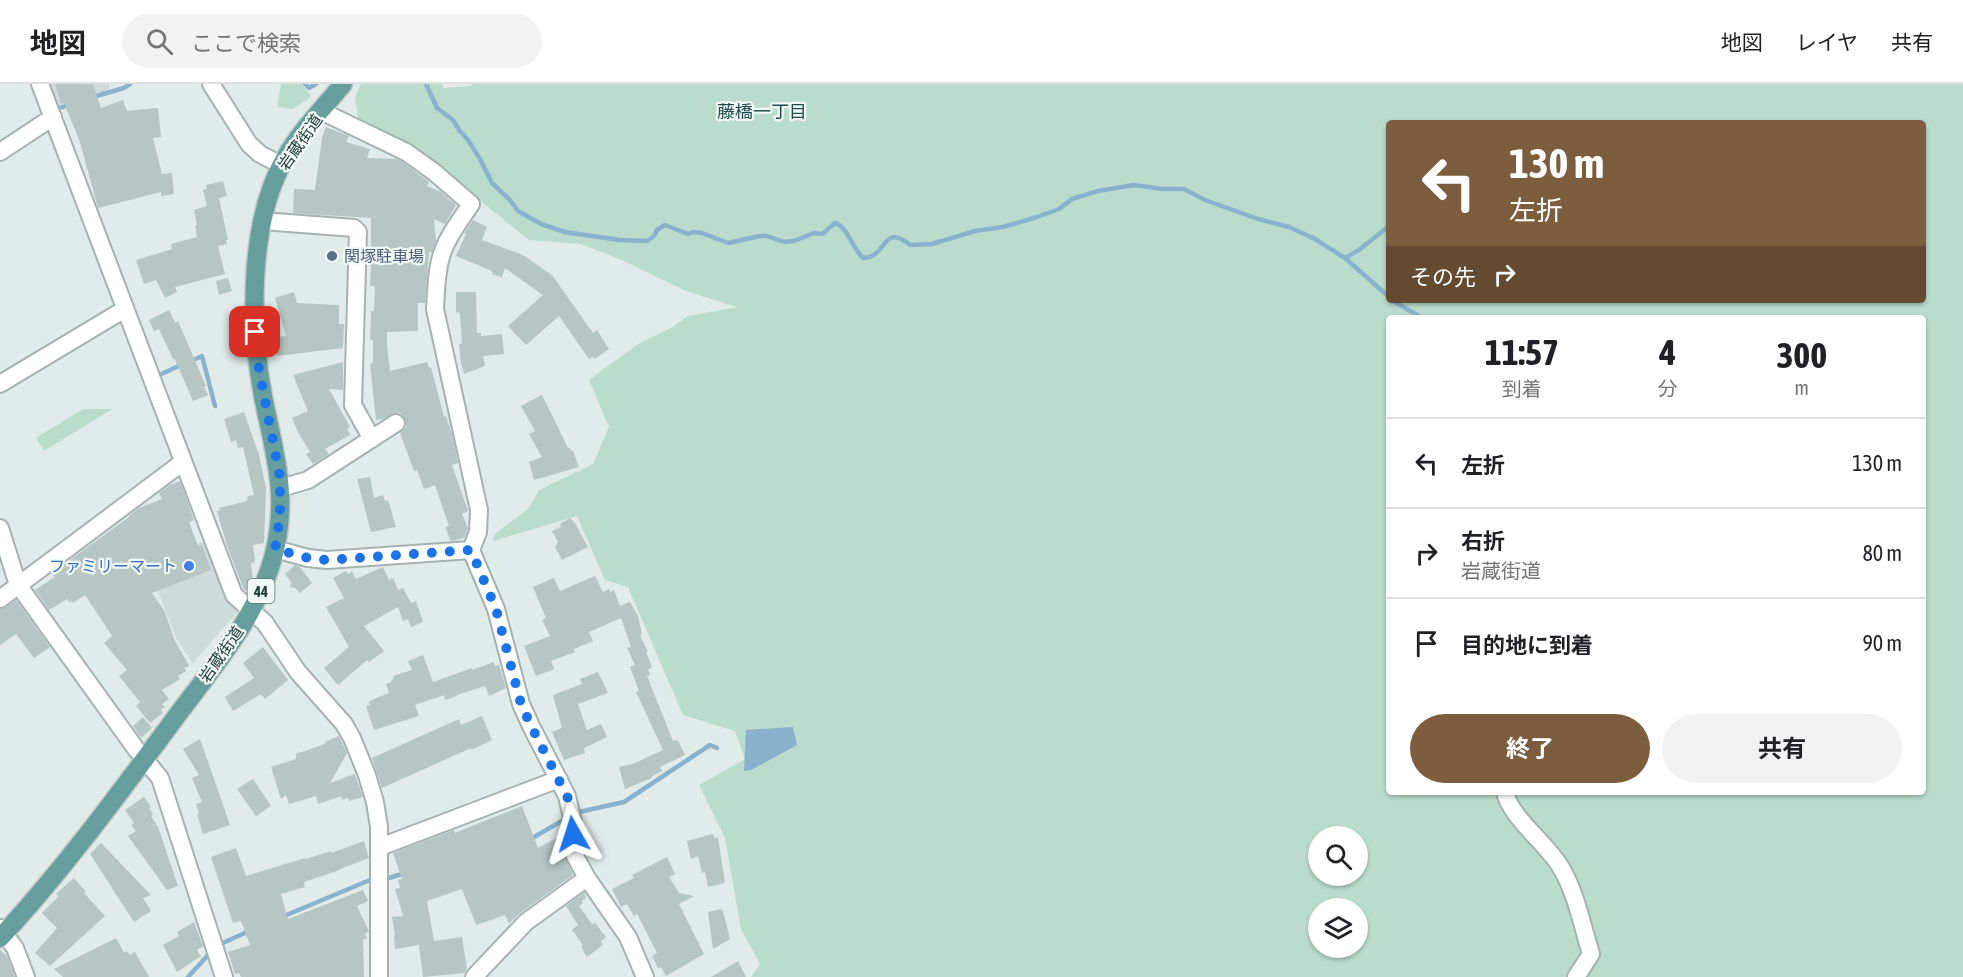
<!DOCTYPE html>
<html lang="ja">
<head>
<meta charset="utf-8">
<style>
  :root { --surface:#fff; --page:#f2f2f2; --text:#202124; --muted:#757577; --line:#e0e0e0; --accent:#7c5d3e }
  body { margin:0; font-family:"Asap Condensed","Noto Sans JP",sans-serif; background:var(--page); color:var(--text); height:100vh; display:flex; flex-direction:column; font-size:22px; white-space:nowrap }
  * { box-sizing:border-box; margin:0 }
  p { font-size:20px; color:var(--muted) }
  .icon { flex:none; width:33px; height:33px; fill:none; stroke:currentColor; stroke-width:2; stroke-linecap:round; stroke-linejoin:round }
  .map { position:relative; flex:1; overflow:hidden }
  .sheet { position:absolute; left:1386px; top:231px; width:540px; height:480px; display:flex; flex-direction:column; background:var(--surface); border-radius:6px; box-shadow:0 2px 4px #0004 }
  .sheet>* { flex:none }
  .guide { position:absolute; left:1386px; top:36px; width:540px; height:183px; border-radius:6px; box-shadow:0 2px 4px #0004; background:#7c5d3e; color:#fff; overflow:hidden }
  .tools { position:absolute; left:1308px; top:742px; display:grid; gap:12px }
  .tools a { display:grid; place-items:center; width:60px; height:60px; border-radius:50%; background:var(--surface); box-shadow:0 2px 4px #0004; font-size:30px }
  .pin { position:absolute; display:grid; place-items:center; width:51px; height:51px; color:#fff; margin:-26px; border-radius:12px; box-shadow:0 3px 9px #0006 }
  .me { position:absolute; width:66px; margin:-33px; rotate:354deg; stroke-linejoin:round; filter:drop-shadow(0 0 4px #0008) }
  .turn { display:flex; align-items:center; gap:21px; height:126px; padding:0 24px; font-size:27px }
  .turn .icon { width:78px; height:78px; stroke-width:2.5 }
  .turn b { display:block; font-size:42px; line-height:51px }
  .then { display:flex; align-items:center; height:57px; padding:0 24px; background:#0003; gap:12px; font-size:22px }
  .eta { display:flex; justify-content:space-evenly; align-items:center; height:102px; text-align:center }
  .eta b { font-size:36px; font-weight:700; line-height:42px }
  .primary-button { display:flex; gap:12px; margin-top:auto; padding:12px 24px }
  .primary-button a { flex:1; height:69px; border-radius:36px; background:var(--accent); color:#fff; font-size:24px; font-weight:700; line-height:69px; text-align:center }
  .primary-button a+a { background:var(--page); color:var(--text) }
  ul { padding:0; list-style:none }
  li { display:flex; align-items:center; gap:18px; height:90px; padding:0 24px; border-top:2px solid var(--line) }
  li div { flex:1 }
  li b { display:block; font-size:22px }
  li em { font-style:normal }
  header { display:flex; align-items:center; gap:36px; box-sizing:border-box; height:84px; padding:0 30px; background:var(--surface); border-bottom:2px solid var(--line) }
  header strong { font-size:28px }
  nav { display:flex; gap:33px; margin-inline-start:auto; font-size:21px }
  .search { width:420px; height:54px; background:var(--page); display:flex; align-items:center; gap:15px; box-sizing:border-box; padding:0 21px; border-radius:33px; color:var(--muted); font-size:22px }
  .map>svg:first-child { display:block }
  .built { fill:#cfdbd8 }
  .green { fill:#badccc; fill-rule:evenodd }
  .water { fill:#8ab2cf }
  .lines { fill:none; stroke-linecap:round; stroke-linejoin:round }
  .stream { stroke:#8ab2cf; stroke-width:4.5 }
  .building { fill:#b6c6c3 }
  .minor-casing { stroke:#a4b3b1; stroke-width:20 }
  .major-casing { stroke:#c1c8c8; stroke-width:21 }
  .minor { stroke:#fff; stroke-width:16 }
  .major { stroke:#679f9f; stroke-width:18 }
  .route { stroke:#1a73e8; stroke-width:10; stroke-dasharray:0 18 }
  .service-dot { fill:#5c6f8a; stroke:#f1f8f6; stroke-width:2 }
  .shop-dot { fill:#3f7fe0; stroke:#f1f8f6; stroke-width:2 }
  .labels { text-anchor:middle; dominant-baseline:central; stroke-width:4.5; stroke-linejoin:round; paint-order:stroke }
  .shield { fill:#f1f8f6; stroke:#607473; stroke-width:1.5 }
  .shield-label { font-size:15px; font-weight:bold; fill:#223b3b }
  .street-label { font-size:16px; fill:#223b3b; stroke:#f1f8f6 }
  .service-label { font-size:16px; fill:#4e5e75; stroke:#f1f8f6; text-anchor:start }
  .shop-label { font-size:16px; fill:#366cbe; stroke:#f1f8f6; text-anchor:end }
  .neighbourhood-label { font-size:18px; fill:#1f4c4c; stroke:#f1f8f6 }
</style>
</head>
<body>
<header>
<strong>地図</strong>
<div class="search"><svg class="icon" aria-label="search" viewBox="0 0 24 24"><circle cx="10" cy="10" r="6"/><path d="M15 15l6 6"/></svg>ここで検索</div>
<nav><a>地図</a><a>レイヤ</a><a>共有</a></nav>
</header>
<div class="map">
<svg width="1963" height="893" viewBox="0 0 1963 893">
  <rect width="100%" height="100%" fill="#e1ebe9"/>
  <path class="built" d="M45 0H108L110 6 54 23Z
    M208 456 237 528 193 579 177 556 147 479Z"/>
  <path class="green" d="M281 0H302L311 13 293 25 277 23Z
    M361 0H442L444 4 471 2 472 0H1963V893H751L760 880 741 845 725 754 699 701 745 675 735 647 683 631 628 503 605 496 577 432 493 457 495 450 529 424 539 406 593 380 609 343 589 296 638 260 671 244 688 232 737 223 686 207 624 177 581 160 529 156 411 61 358 34 355 13ZM1389 39H1923V216H1389ZM1389 234H1923V708H1389ZM1318 753H1358V792H1318ZM1318 825H1358V864H1318Z
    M83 325H112L44 367 36 354Z"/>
  <path class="water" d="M793 643 797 661 751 686 744 687 746 646Z"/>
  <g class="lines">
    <path class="stream" d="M305 0 309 4 316 0
      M426 0 437 24 453 36 459 46 468 56 480 75 492 99 510 116 518 127 541 140 565 148 619 156 647 157 654 152 657 146 665 141 688 150 693 148 702 149 728 159 760 152H767L784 158 794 157 814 149 822 150 835 139C847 142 853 165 863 174 887 174 882 138 910 161L932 160 975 147 1003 143 1037 133 1059 125 1072 115 1098 107 1134 101 1162 105H1184L1205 116 1258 135 1289 143 1315 155 1345 174 1389 213
      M93 13 124 4 130 0
      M60 24 71 20
      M1345 174 1359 166 1389 142
      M1392 216 1422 234
      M189 278 202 272 215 322
      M157 292 181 281
      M579 728 624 718 710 661 717 664
      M529 756 565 735
      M389 794 405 789
      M284 832 370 796
      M221 860 251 846
      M188 893 210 869"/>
  </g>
  <path class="building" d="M55 0H93L101 24 123 16 127 27 158 24 161 53 153 54 162 90 172 89 174 110 161 112V108L98 124 80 58 64 19 61 20Z
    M326 43 349 52 346 58 370 65 367 74 397 75 401 77 429 98 427 102 441 108 456 121 445 140 434 135 436 157 432 168H429L425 219H418V247L387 248V262L390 287 427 278 429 284 431 283 444 333 446 332 452 350 458 379 452 381 468 427 462 430 468 444 465 453 457 456 451 457 445 443 449 442 435 401 424 405 417 386 414 387 400 349 406 343V338L404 333 400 329H395L383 335 376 336 370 280 373 279V256H370L371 235V227H374L375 202H370L371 182 368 181V165H371V134L293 129 294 105 315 106 322 54Z
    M223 97 227 112 219 114 228 156H226L227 160 218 162 225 190 175 203 177 208 165 214 156 196 144 200 136 176 172 165 171 160 197 153 195 141H197L194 126 207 122 203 106 207 105 206 101Z
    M473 136 487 143 482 156 523 171 552 191 593 249 597 246 609 265 594 275 593 273 589 275 559 232 526 261 508 242 543 211 505 184 502 193 492 190V187L456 172 466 150 464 149Z
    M228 194 232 207 219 211 216 197Z
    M294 208 297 219 339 221V240H344L343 264 277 272 276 255H279L278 253 286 252 275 214Z
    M456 208H476L477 249H481V252L502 250 504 270 483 272 485 282 464 290 461 279 459 260H462L460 229 456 228Z
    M169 226 175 239 178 237 206 302 204 303 208 311 193 317 175 275H173L159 245 154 247 149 236Z
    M343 278V306L329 305 350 343 347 345 350 351 325 365 329 370 313 380 306 370 310 368 299 350 292 334 308 327 293 291Z
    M542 311 568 364H570L571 367H573L579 383 534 396 529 378 542 373 529 350 535 347 521 322Z
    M244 328 259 371 266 404 264 459 253 461 255 478 251 479 253 496 249 506H244L227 462 217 427H220L219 424 247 417 248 412 254 411 243 363 238 364 236 356 231 358 224 335Z
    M370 393 374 414 383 411 385 417 388 416 396 443 371 448 357 395Z
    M180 397 194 436 189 438 198 462 202 461 211 486 152 509 165 528 174 555 189 582 184 584 186 587 178 592 180 595 162 606 169 615 162 620 165 623 161 626 163 629 150 639 136 622 140 618 119 592 127 586 104 559 112 552 85 511 73 519 72 517 70 519 67 515 49 526 35 506 55 493 52 489 129 433V432L139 424 162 415 159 409 170 401Z
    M570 434 575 439 588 463 562 476 555 463 558 458 552 447 561 443 560 440Z
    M295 481 300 483 312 499 300 509 295 504 290 503 291 498 285 490Z
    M383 483 389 496 393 494 398 506 403 504 411 519 416 517 423 538 411 543 408 535 403 537 398 523 364 542 384 567 369 578 367 576 338 601 324 584 349 563 326 523 344 514 333 494 346 487 348 490 352 487 356 495Z
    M595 492 603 508 609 505 610 508 614 506 620 522 630 518 638 532 642 550 640 551 648 568H646L652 583 648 586 650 591 647 592 673 657 676 656 679 658 685 671 660 683 662 687 652 692V694L625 705 619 683 635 679 663 666 636 608 639 607 630 583 635 581 627 564 631 563 621 534 589 548 593 557 574 565 575 568 551 577 554 585 536 592 524 562 550 552 542 536 546 534 533 503 554 494 560 507Z
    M16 516 50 563 34 574 16 550 0 561V525L6 523Z
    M263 563 288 596 265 615 261 610 233 627 225 613 254 594 243 579Z
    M423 571 433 598 472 584V586L494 578 495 582 499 581 506 604 489 612 485 602 457 611V612L445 616 444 611 415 621 419 632 374 646 366 622 370 621 369 618 374 615 389 609 386 600 392 598 391 596 394 595 393 592 412 586 408 577Z
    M598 588 608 609 578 620 587 646 601 640 607 653 584 664 585 669 564 676 552 648 562 644 553 611 582 600 580 595Z
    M482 632 492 656 471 666V664L382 704 372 674 459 635 461 641Z
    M143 633 152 644 141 654 133 642Z
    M339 652 347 669 330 699 355 690 363 713 349 717 348 714 342 716 341 712 318 720 316 712 289 720 286 711 281 715 271 683 296 675V670L325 660V658Z
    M200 655 230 741 203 750 197 730H199L196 720 202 718 192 694 199 691 183 665Z
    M253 695 271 722 256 732 237 705Z
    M144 713 151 723 149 724 153 730 151 732 158 743 178 802 167 806 128 752 136 747 131 741 134 739 125 726Z
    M522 722 538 764 557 754 573 791 519 830 509 839 505 831 476 841 462 805 427 817 434 857 462 853 467 885 464 889 423 893 419 861 395 865 394 852 395 851 392 833 403 832 395 805 400 804 398 796 402 795 393 769 454 746 455 749Z
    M713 750 715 754 718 753 725 799 708 803 705 788 702 789 698 772 691 775 687 757Z
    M364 757 369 774 340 785V786L304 798 305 803 281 810 288 835 363 806 368 817 357 822 369 847 365 850 367 854 363 856 364 893H241L239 889 235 890 228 868 250 861 241 837 233 839 211 773 236 764 246 792 305 774 306 775 331 767V769Z
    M101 759 151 811 143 814 151 827 134 838 90 770Z
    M667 773 675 790 669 793 679 809 694 812 679 820 704 870 666 892 661 883 658 884 652 872 657 869 637 830 634 832 627 820 621 823 612 805 634 794 632 791Z
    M74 794 86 808 84 809 105 832 50 882 35 869 57 844 42 829 59 812 56 810Z
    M584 809 586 814 582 817 583 819 579 822 592 840 595 839 606 853 601 857 603 861 587 873 581 863 583 861 572 846 578 841 566 822Z
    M721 825 723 827 730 855 713 865 708 828Z
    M194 838 203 862 197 866 201 872 177 888 163 861 179 852 177 848Z
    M116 854 124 869 127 867 130 871 135 868 149 893H63L54 885Z
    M0 866 7 872 15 893H0Z
    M738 877 746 893H711Z"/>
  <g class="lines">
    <defs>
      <path id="minor" d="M40 0 234 511 265 539 298 588 344 640 352 654 367 691 375 718 379 743V893
        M211 0 249 60 260 70 281 81
        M321 27 406 68 434 88 471 120C460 137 446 154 441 173 436 190 436 208 435 225L479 426 478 448 471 466 496 525 521 620 531 642 567 712 573 738 575 772 587 794 628 853 645 893
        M0 68 53 33
        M262 137 354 144 358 148 353 321 372 355
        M0 300 125 225
        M281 404 308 396 396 339
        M0 444 18 501 24 509 136 665 160 694 224 893
        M275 465 308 474 327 476 471 466
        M0 515 183 378
        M1505 708C1510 733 1546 759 1560 782 1576 808 1582 841 1591 870L1576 893
        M380 763 559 695
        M0 844 15 864 26 893
        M474 893 526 838 587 794"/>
      <path id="major" d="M0 854C63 786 118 711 173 637 212 584 260 531 275 466 288 408 274 368 263 312 250 244 249 144 281 82 296 51 322 26 343 0"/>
    </defs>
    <use href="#minor" class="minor-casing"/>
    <use href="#major" class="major-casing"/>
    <use href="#minor" class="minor"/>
    <use href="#major" class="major"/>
  </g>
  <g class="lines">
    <path class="route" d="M255 248 259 286 280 393V432L275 465 308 474 327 476 471 466 496 525 521 620 531 642 567 712 571 723 573 750"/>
  </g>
  <circle class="service-dot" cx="332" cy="172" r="6"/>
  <circle class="shop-dot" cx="189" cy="482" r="6"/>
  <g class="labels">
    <rect class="shield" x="247.5" y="495" width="27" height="24" rx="4.5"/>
    <g class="shield-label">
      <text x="261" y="507">44</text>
    </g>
    <g class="street-label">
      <text transform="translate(300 58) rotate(-55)">岩蔵街道</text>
      <text transform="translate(221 570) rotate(-55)">岩蔵街道</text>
    </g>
    <g class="service-label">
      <text x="344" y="172">関塚駐車場</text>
    </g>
    <g class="shop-label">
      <text x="177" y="482">ファミリーマート</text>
    </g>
    <g class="neighbourhood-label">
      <text x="762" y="27">藤橋一丁目</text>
    </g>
  </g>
</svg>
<div class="tools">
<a><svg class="icon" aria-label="search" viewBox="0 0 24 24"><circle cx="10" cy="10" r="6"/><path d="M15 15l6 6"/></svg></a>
<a><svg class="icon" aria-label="layers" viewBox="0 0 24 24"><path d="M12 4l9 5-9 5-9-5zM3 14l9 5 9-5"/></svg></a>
</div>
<div class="pin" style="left:255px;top:248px;background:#d93025"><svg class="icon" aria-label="arrive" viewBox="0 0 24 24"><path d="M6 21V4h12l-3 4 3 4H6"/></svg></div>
<svg class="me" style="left:573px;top:750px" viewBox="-20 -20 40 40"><path d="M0-17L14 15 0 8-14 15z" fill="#1a73e8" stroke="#fff" stroke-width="4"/></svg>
<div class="guide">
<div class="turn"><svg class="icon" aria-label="left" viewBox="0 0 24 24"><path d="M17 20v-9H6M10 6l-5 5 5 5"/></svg><div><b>130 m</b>左折</div></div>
<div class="then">その先<svg class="icon" aria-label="right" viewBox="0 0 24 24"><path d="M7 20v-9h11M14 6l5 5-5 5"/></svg></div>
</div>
<section class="sheet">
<div class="eta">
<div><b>11:57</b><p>到着</p></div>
<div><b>4</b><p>分</p></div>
<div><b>300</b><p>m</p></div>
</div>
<ul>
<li><svg class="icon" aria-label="left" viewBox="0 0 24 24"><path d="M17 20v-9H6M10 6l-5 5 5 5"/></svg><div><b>左折</b></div><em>130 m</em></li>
<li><svg class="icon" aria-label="right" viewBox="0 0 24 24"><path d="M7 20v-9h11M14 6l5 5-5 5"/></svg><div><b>右折</b><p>岩蔵街道</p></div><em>80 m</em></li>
<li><svg class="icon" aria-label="arrive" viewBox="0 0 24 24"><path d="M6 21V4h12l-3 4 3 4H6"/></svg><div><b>目的地に到着</b></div><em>90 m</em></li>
</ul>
<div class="primary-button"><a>終了</a><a>共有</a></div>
</section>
</div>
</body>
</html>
